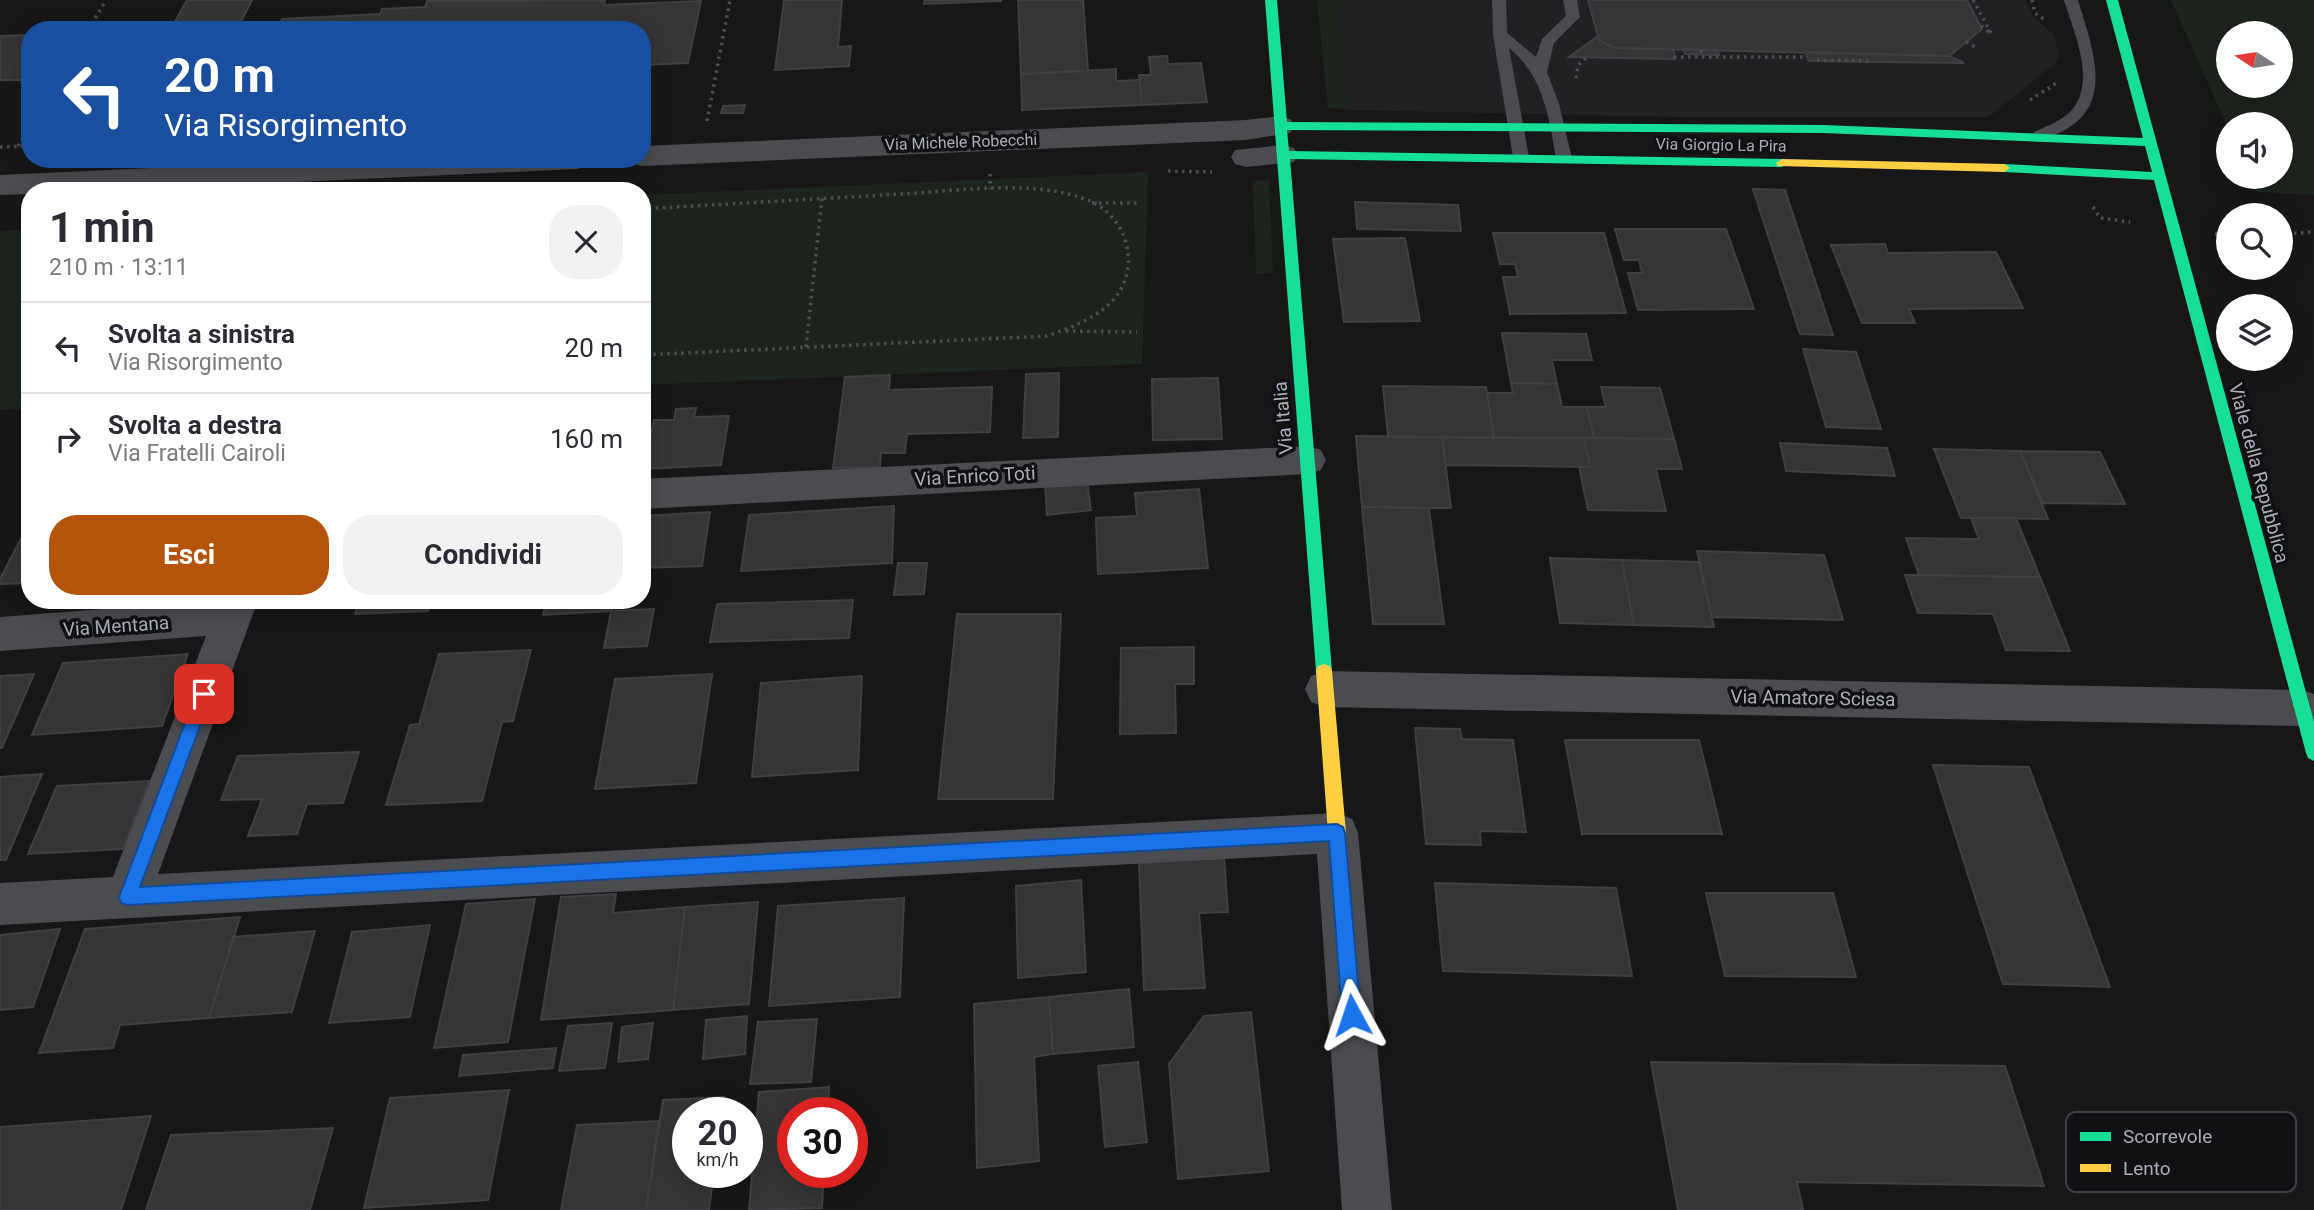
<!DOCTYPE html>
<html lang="it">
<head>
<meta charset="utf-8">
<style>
  :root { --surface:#fff; --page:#f2f2f3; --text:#2b2b33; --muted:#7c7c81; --line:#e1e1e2; --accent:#b45309 }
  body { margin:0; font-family:Roboto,sans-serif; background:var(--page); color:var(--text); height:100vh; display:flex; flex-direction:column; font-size:26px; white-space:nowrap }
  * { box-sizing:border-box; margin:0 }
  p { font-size:23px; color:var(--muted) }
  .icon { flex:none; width:38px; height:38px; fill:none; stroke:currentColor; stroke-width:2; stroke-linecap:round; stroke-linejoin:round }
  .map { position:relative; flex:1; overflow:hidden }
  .panel { position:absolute; left:21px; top:182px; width:630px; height:427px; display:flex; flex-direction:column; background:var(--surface); border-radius:28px; box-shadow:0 4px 18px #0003 }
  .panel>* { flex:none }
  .guide { position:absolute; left:21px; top:21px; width:630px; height:147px; border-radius:28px; box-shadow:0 4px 18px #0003; background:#1a4fa0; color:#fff; overflow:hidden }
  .needle { width:46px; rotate:282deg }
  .fabs { position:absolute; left:2216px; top:21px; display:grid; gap:14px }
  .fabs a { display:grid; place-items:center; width:77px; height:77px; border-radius:50%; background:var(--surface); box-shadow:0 4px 18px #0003; font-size:35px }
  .speed { position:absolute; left:672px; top:1097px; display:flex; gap:14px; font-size:35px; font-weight:700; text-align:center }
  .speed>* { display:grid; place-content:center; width:91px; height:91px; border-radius:50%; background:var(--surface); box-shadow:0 4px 18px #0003; line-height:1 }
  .speed small { font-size:18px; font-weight:400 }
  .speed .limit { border:10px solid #d22; background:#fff; color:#111 }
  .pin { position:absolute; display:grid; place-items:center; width:60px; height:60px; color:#fff; margin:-30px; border-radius:14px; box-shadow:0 4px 10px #0006 }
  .me { position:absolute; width:77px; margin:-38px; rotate:355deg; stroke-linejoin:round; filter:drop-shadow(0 0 5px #0008) }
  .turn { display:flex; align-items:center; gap:24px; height:147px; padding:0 28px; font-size:32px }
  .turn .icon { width:91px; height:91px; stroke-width:2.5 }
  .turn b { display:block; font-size:49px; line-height:60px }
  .round { display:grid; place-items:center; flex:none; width:74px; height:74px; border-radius:28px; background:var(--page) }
  .head { display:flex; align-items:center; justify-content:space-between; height:119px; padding:0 28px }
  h1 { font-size:42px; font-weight:700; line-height:52px }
  .primary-button { display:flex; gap:14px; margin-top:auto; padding:14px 28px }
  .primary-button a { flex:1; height:80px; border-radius:28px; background:var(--accent); color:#fff; font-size:28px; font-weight:700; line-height:80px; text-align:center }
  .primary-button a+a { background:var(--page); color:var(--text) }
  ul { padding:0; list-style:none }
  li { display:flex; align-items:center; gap:21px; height:91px; padding:0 28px; border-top:2px solid var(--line) }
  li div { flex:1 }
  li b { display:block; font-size:26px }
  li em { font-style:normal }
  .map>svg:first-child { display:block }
  .built { fill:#212123 }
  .green { fill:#1d241e; fill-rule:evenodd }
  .building { fill:#353536; stroke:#3f4043; stroke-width:2 }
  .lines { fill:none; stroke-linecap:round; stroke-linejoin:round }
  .path { stroke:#4d4e52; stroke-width:3.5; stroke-dasharray:2.5 4.5; stroke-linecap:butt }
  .lane { fill:#4b4c50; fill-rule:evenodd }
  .street { fill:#4b4c50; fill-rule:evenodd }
  .fast { fill:#16e098; fill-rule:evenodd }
  .slow { fill:#ffcf43; fill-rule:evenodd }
  .route { fill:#1a73e8; stroke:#114b97; stroke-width:2 }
  .labels { text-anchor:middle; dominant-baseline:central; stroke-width:7; stroke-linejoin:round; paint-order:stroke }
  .far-street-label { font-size:16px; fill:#a8adb8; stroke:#111113 }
  .street-label { font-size:19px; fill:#a8adb8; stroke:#111113 }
  .key { fill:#111113; stroke:#3e4045; stroke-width:2 }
  .key-label { font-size:19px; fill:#a8adb8 }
</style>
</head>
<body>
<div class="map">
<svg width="2314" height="1210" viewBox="0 0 2314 1210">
  <rect width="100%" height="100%" fill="#171717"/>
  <path class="built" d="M1338 0H2026L2033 16 2054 35 2059 54 2057 62 1989 117H1674L1348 110Z"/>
  <path class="green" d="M1317 0H1338L1348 110 1328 107Z
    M2171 0H2314V195L2257 192 2250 177H2280V124H2228V128ZM2228 33H2280V86H2228Z
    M1148 172 1142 364 642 385V195Z
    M1269 180 1273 273 1256 274 1253 181Z
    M30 229V409L0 410V231Z"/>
  <path class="building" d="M187 0H252L239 26 171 29Z
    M605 0 604 5 701 1 688 63 642 65V30H277L282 19 380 14 382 9 425 7 427 1Z
    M784 0H842L838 47 851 46 849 66 775 70Z
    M925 0H1001V1L924 4Z
    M1018 0H1083L1088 71 1021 74Z
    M1588 0H1967L1982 29 1949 56 1614 48 1599 40Z
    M30 35V72L25 80H0V36Z
    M1598 36 1599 40 1614 48 1673 49 1675 59 1569 57Z
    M1683 49 1718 50 1719 55 1685 54Z
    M1805 52 1949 56 1964 63 1809 61Z
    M1167 56 1168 64 1201 63 1207 102 1142 105 1139 75H1151L1149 57Z
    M1116 69V81L1140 80 1142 105 1022 110 1021 74Z
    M745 105 743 113H721L723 106Z
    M1753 189 1785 190 1833 335 1800 334Z
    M1355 202 1458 205 1461 231 1357 229Z
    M1615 229H1726L1754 309 1638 310 1628 273H1642L1639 260H1624Z
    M1493 233H1604L1626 313 1510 314 1503 277H1518L1515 264H1500Z
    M1405 238 1420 321 1344 322 1333 239Z
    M1885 244 1888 253 1996 252 2023 308 1909 309 1915 323H1862L1831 245Z
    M1502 333 1586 334 1592 360H1552L1557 384 1511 383Z
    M1803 349 1856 352 1881 429 1826 427Z
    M1059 373 1058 437 1023 438 1026 374Z
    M890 375 889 390 992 387 990 432 907 434 905 453H881L880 467 833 468 845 377Z
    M1218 378 1222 439 1153 440 1152 379Z
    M1511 383 1557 384 1562 407H1587L1594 438H1494L1487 393H1513Z
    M1383 386 1486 387 1494 438 1388 437Z
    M1601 387 1660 388 1674 439 1594 438 1587 407H1606Z
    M696 408 694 417 729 416 721 465 644 469 654 420H674L676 409Z
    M1356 436 1442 437 1451 508 1362 507Z
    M1442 437 1584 438 1590 467 1446 465Z
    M1584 438 1674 439 1682 469H1656L1666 511 1588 510 1579 467H1590Z
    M1780 443 1887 448 1895 476 1786 471Z
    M1934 449 2020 451 2048 519 1961 518Z
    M2020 451 2100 452 2125 504 2043 503Z
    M1087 480 1091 510 1047 515 1045 484Z
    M1199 489 1208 568 1098 574 1096 518 1137 516 1135 493Z
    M894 506 892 563 741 571 749 515Z
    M1362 507 1429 508 1444 624H1373Z
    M710 512 702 566 642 568V516Z
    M1971 518H2016L2040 577 1919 575 1906 538 1979 539Z
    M25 531H30V583L0 584V579Z
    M1697 551 1824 555 1843 620 1712 617Z
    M1550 558 1622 560 1634 625 1560 623Z
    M1622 560 1699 562 1714 627 1634 625Z
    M898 563H927L924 594 894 595Z
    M1905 575 2040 577 2070 651 2006 650 1993 614 1918 613Z
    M265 600H332L331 604 262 607Z
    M360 600H431L428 611 355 614Z
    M546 600H613L611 611 543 615Z
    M853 600 849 638 710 642 717 604Z
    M654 609 647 646 604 648 611 611Z
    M957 614H1061L1053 799H938Z
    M1194 647V684H1175L1176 733 1120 734 1121 648Z
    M531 650 513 721 502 722 482 801 386 805 410 725 419 724 439 654Z
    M188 654 162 726 32 735 63 663Z
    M34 674 2 748H0V676Z
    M712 674 696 783 595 789 615 679Z
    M862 676 858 770 752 777 761 683Z
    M1415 728 1460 729 1462 739 1513 740 1526 832 1480 831 1481 845 1426 844Z
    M1565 740H1699L1722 834H1582Z
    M359 752 343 803 307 804 297 834 248 836 262 799 221 800 238 756Z
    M1933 765 2029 767 2110 987 2003 984Z
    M42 774 6 860H0V777Z
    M149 781 123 849 28 854 57 786Z
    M1224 858 1228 912 1199 913 1205 988 1144 990 1139 863Z
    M1081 880 1086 972 1018 978 1016 886Z
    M1435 883 1616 888 1632 976 1443 971Z
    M1706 893H1833L1856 977 1725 976Z
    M616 894 613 913 685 907 673 1010 541 1020 561 897Z
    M904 898 900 997 769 1006 778 906Z
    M535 899 508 1042 434 1048 466 904Z
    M758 902 749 1004 673 1010 685 907Z
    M240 917 209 1018 120 1025 113 1048 39 1053 85 929Z
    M430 925 410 1017 329 1023 352 932Z
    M60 929 33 1007 0 1010V935Z
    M315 931 292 1012 209 1018 233 937Z
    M1129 989 1134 1047 1053 1054 1049 997Z
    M1049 997 1053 1054 1034 1057 1039 1161 977 1168 974 1004Z
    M1251 1012 1269 1171 1178 1179 1169 1064 1204 1016Z
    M747 1016 745 1054 703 1059 706 1020Z
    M817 1019 811 1082 750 1084 758 1022Z
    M612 1023 605 1068 559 1071 568 1026Z
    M653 1023 648 1059 618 1062 622 1027Z
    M556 1048 553 1068 459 1076 463 1055Z
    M1138 1062 1147 1142 1105 1147 1098 1066Z
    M1651 1062 2005 1066 2044 1186 1797 1182 1803 1210H1678Z
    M829 1087 828 1113H793V1172H824L822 1208 749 1210 759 1092Z
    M509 1090 488 1200 364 1208 390 1098Z
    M724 1097 722 1113H688V1172H714L709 1210H646L663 1100Z
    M151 1116 121 1210H0V1127Z
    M659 1121 646 1210H561L577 1125Z
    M333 1128 310 1210H146L171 1135Z"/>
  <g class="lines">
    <path class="path" d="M1973 0 1992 35
      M2032 0 2035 13 2045 20
      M1981 26 1989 32
      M88 30 106 0
      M1966 42 1975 47
      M1701 50 1703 57
      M1674 57H1807
      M1817 60 1871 61
      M1576 78 1578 65 1587 57
      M2030 100 2058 82
      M707 121 730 0
      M18 146 30 126
      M0 147 30 146
      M1168 171 1212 172
      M990 174V189
      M1092 203H1139
      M2093 207 2100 218 2130 222
      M642 209C728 204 815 199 901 194 958 191 1030 179 1085 199 1130 215 1144 273 1108 305 1090 321 1069 328 1047 336L642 355
      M2215 234H2228
      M2280 234 2314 232
      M1066 331 1137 332
      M806 347 822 198"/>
    <path class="lane" d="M1492 0H1506L1507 33 1536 57 1542 39 1566 16 1563 0H1577L1580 17 1554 43 1547 72 1559 104 1572 158 1569 162 1564 163 1556 158C1549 117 1543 75 1509 48L1529 157 1521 162 1513 157 1493 35Z
      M2064 0H2078C2096 59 2119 118 2039 140L2034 138 2032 135 2034 132C2045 127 2058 122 2068 114 2099 86 2074 33 2064 0Z"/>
    <path class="street" d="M1280 116 1290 119 1295 126 1290 133 1246 140 642 166 631 163 629 159H642V146L1246 120Z
      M1283 145 1294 148 1298 155 1294 162 1246 167 1235 164 1231 157 1235 150Z
      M346 159H592L588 166 577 169 101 191H30V194L0 195V175Z
      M1308 446 1321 450 1326 460 1321 470 1308 474 642 509V479Z
      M220 600H258L158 874 1337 813 1352 819 1358 833 1392 1210H1342L1317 854 0 925V883L113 877 206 636 0 651V617Z
      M1325 671 2302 690 2314 694V722L2302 726 1325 707 1311 702 1305 689 1311 676Z"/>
    <path class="fast" d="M1265 0H1277L1287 122 1823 125 2143 138 2106 0H2118L2314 722V761L2308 758 2306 753 2154 180 2004 172 1998 168 2004 164 2152 172 2145 146 1823 133 1287 130 1289 151 1782 159 1788 163 1782 167 1290 159 1332 671 1330 676 1324 678 1318 676 1316 671Z"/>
    <path class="slow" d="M1782 159 2004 164 2010 168 2004 172 1778 166 1776 163Z
      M1324 664 1330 666 1332 671 1346 833 1343 839 1337 841 1331 839 1328 833 1316 671 1318 666Z"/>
  </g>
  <path class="route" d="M204 686 210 689 212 694 140 887 1337 824 1343 827 1345 833 1361 1015 1359 1022 1352 1025 1345 1022 1342 1015 1329 841 128 905 121 903 119 897 196 694 198 689Z"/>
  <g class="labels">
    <g class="far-street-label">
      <text transform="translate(961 142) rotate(-2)">Via Michele Robecchi</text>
      <text transform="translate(1721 145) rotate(1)">Via Giorgio La Pira</text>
    </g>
    <g class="street-label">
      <text transform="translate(1283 418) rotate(-95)">Via Italia</text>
      <text transform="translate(2259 473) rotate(75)">Viale della Repubblica</text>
      <text transform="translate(975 476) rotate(-3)">Via Enrico Toti</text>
      <text transform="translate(116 626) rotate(-4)">Via Mentana</text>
      <text transform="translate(1813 698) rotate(1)">Via Amatore Sciesa</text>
    </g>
  </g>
  <rect x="2066" y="1112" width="230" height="80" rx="10" class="key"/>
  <rect x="2080" y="1132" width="31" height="9" fill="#16e098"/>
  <rect x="2080" y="1164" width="31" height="8" fill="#ffcf43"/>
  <g class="key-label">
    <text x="2123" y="1143">Scorrevole</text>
    <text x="2123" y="1175">Lento</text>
  </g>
</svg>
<div class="fabs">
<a><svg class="needle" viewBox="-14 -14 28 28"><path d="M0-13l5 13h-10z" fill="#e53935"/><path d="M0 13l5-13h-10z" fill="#7c7c81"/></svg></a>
<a><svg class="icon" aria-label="sound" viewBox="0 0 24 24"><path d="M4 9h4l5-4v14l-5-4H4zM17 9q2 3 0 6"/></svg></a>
<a><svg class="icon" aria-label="search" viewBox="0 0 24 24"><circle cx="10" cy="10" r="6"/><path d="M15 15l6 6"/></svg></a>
<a><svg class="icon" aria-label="layers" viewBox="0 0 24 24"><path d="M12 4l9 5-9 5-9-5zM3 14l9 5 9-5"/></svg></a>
</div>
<div class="speed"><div>20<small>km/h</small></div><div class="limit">30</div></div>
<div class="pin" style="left:204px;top:694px;background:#d93025"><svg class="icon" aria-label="arrive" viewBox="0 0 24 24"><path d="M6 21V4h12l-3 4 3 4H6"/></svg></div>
<svg class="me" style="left:1352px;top:1015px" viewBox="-20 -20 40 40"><path d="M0-17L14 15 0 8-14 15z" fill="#1a73e8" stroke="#fff" stroke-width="4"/></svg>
<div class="guide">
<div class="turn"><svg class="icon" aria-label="left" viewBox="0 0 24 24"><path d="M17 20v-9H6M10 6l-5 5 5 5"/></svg><div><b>20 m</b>Via Risorgimento</div></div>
</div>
<section class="panel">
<div class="head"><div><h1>1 min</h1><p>210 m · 13:11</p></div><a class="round"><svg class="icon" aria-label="close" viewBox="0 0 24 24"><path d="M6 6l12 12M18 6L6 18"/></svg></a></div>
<ul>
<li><svg class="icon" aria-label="left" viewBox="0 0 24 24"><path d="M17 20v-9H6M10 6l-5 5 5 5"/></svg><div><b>Svolta a sinistra</b><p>Via Risorgimento</p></div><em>20 m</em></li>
<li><svg class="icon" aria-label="right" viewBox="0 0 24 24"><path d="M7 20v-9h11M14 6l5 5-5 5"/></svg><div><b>Svolta a destra</b><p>Via Fratelli Cairoli</p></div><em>160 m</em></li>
</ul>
<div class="primary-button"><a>Esci</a><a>Condividi</a></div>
</section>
</div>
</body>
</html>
